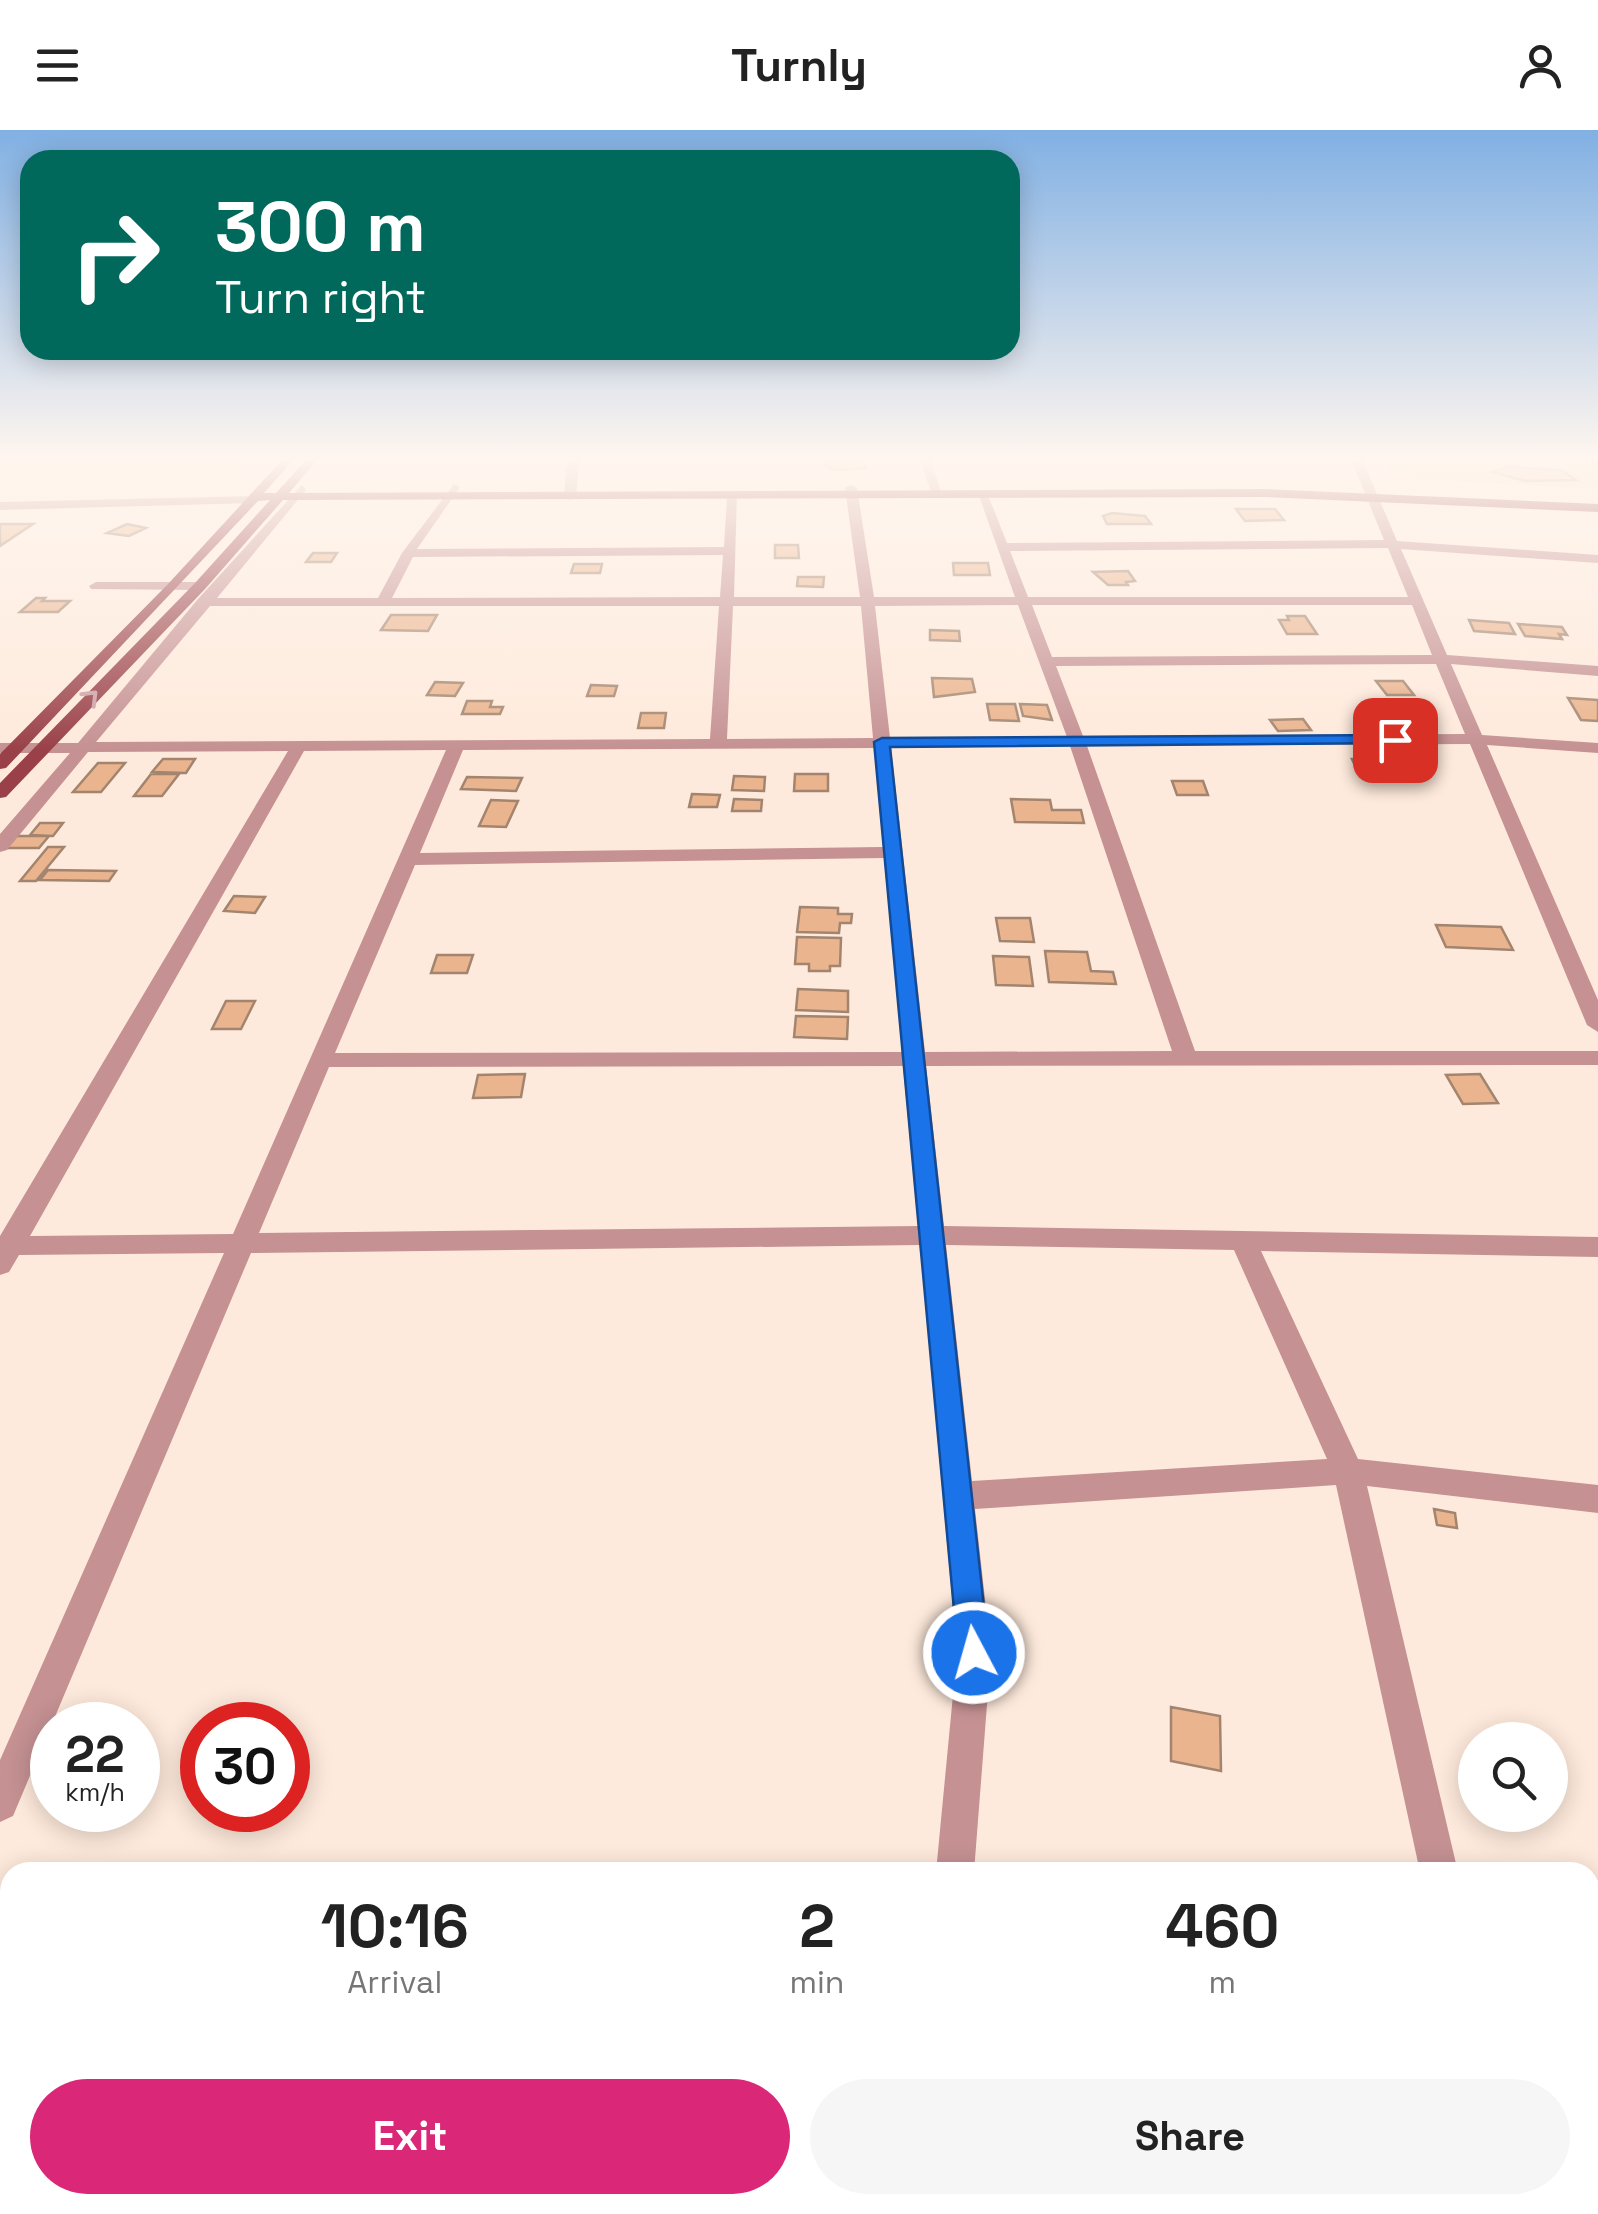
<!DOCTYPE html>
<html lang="en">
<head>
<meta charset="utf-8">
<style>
  :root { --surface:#fff; --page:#f6f6f6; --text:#222; --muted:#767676; --accent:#db2777 }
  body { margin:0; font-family:"Space Grotesk",sans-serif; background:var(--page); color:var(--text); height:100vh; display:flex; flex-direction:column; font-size:38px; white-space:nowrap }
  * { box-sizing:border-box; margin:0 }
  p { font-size:32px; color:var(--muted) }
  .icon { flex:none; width:55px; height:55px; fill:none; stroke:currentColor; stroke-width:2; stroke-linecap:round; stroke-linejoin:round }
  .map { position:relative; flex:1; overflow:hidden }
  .panel { position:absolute; left:0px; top:1732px; width:1600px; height:352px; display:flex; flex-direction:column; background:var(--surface); border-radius:30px 30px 0 0; box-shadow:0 5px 25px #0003 }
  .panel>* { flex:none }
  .top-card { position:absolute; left:20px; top:20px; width:1000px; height:210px; border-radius:30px; box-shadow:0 5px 25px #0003; background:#00695c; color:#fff; overflow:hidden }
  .tools { position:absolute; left:1458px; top:1592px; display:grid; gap:20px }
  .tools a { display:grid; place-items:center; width:110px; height:110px; border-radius:50%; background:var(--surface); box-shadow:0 5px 25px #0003; font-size:50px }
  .speed { position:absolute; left:30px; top:1572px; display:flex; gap:20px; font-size:50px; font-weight:700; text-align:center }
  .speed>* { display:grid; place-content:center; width:130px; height:130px; border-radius:50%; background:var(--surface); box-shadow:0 5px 25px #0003; line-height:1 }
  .speed small { font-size:25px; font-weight:400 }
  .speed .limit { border:15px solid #d22; background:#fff; color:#111 }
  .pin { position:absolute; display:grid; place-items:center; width:85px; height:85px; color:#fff; margin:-42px; border-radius:20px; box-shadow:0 5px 15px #0006 }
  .me { position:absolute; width:110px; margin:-55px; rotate:354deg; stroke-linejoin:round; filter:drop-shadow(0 0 8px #0008) }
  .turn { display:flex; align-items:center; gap:35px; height:210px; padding:0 30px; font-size:45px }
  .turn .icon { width:130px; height:130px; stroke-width:2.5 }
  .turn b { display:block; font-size:70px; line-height:85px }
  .eta { display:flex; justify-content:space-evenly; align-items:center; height:170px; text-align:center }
  .eta b { font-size:60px; font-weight:700; line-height:70px }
  .primary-button { display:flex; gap:20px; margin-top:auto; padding:20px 30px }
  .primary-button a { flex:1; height:115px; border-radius:60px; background:var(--accent); color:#fff; font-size:40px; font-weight:700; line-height:115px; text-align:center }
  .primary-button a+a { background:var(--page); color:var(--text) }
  header { display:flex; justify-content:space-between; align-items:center; height:130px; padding:0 30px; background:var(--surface); font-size:45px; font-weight:700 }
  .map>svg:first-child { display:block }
  .built { fill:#fedec7 }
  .education { fill:#ecdac9 }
  .building { fill:#eab48e; stroke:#a3856f; stroke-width:2.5 }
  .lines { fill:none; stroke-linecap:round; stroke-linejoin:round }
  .minor { fill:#c59193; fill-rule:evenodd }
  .major { fill:#994048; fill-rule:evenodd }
  .oneway { stroke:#cca0a4 }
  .route { fill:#1a73e8; stroke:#114b97; stroke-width:2.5 }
</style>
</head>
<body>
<header><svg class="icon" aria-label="menu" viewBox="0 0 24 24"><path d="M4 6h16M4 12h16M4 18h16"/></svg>Turnly<svg class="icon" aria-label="person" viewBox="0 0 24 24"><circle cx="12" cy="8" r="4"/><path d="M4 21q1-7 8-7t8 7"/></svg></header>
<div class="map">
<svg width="1598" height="2084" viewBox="0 0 1598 2084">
  <rect width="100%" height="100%" fill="#feeadc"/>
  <path class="built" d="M0 329H246L228 348H0Z"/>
  <path class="education" d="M1383 329H1598V359L1393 348Z"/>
  <path class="building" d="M825 331H865L866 338 838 340 826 338Z
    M1506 337 1561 340 1576 350 1525 351 1492 342Z
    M1236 379H1275L1284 390 1245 391Z
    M1112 383 1145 386 1151 394H1107L1103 386Z
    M0 394H33L0 416Z
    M127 394 146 398 129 406 107 403Z
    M775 415H798L799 428H775Z
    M313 423H337L331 432H306Z
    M953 433H988L990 445H954Z
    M574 434H602L600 443H571Z
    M1128 441 1135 451 1126 452 1128 455H1108L1093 442Z
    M798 447H824L823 457 797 456Z
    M36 468H45L42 471H70L58 482H20Z
    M391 485H437L428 501 381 500Z
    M1287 486H1305L1317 504H1287L1279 490H1289Z
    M1469 490 1509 493 1515 504 1474 501Z
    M1518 494 1562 497 1567 505 1559 504 1562 509 1525 506Z
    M930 500 959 501 960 511 930 510Z
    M932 548 972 549 975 562 934 567Z
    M1376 551H1403L1414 565H1387Z
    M435 552 463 553 455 566 427 565Z
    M591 555 617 556 614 566H587Z
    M1568 568 1598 570V591L1581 590Z
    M467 571H492L490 577H503L500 584H462Z
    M987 574H1015L1019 591 990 590Z
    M1020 574 1047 575 1052 590 1023 586Z
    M641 583H666L664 598H638Z
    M1303 589 1311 600 1278 601 1270 590Z
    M1388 627H1419L1429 640H1397Z
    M163 629H195L186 643 152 642Z
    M1352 629 1374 630 1380 640H1357Z
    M98 633H125L101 662H73Z
    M151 644H179L162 666H134Z
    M795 644H828V661H794Z
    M734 646 765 647 764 661 732 660Z
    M467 647 522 648 516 661 461 659Z
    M1172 651H1203L1208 665H1177Z
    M692 664 720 665 717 677H689Z
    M734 669 762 670 761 681H732Z
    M1011 669 1050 670 1052 680H1081L1084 693 1015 692Z
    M491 670 518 671 506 697 479 696Z
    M40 693H63L53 706 30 705Z
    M13 706H49L39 718H3Z
    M48 717H64L36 751H20Z
    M48 740 116 741 109 751 40 750Z
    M234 766 265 767 255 783 224 781Z
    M800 777 838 778V784H852L851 793H840L839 803 797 802Z
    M996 788H1030L1034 812 1000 811Z
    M1436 795 1501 797 1513 820 1446 817Z
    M797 807 841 808 840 836H830V841H809V834H795Z
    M1045 821 1087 822 1091 841 1113 842 1116 854 1049 852Z
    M437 825H473L467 843H431Z
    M993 826 1029 827 1033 856 996 855Z
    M798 859 848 861V882L796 880Z
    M226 871H255L241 899H212Z
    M796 886 848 887 847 909 794 907Z
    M525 944 521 967 473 968 478 945Z
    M1480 944 1498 973 1463 974 1446 945Z
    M1434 1379 1455 1383 1457 1398 1437 1395Z
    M1171 1577 1220 1586 1221 1641 1171 1631Z"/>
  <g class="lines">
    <path class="minor" d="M567 329H579L576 366 570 370 564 366Z
      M920 329H931L942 367 932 365Z
      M1351 329H1362L1397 411 1598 425V433L1401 419 1447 525 1598 536V546L1451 534 1482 605 1598 613V623L1487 615 1598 870V902L1587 895 1470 614 1087 616 1195 921H1598V935L926 936 944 1096 1598 1107V1127L1261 1121 1358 1329 1598 1355V1383L1367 1356 1458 1742H1420L1336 1355 975 1379 991 1523 974 1742H936L957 1523 920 1115 251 1123 13 1686 0 1692V1630L224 1123 19 1125 9 1142 0 1145V1106L288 621 88 622 7 720 0 722V704L70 623H0V613H78L198 469 302 355 306 360 217 468H378L402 423 454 354 460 357 417 419 724 417 727 366 737 363 734 467H860L845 358 851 355 857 358 874 467H1015L978 363 988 365 1007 413 1384 410ZM1388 418 1408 467H1028L1010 421ZM723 425 720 467 392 468 413 427ZM1018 475 1067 607 890 608 875 476ZM1032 475H1412L1432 525 1052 527ZM210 476H719L710 609 96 612ZM733 476H861L873 608 727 609ZM1436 534 1465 604 1083 606 1056 536ZM1070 616 1172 921 925 922 891 618ZM874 618 883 717 420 723 463 620ZM446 620 233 1104 30 1106 304 621ZM884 728 902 922 335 923 415 735ZM903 936 918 1096 259 1103 329 937ZM946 1115 1234 1120 1327 1329 972 1351Z
      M1589 329H1598V338L1594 337Z
      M257 366 253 373 0 380V372Z
      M96 452H200L207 456 200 460 91 459 89 456Z
      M903 2075H949L948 2084H902Z
      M1471 2075H1517L1518 2084H1472Z"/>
    <path class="major" d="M283 329H294L264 363H276L307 329H318L289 363 1266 359 1598 374V382L1266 367 283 370 205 459 6 667 0 668V653L195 453 270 370 258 371 6 638 0 639V624L169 453Z"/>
  </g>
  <defs><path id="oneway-chevron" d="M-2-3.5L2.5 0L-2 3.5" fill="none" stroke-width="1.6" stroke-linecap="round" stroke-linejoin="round" transform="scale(2.5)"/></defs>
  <use class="oneway" href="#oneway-chevron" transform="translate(91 567) rotate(-45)"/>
  <linearGradient id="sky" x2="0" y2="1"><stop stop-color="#81b0e3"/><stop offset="0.53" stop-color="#fff6ef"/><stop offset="1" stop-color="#fff6ef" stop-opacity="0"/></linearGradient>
  <rect width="1598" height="621" fill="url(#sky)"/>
  <path class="route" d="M1395 605 1403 610 1401 613 890 617 989 1523 985 1533 974 1538 962 1533 958 1523 874 612 882 608Z"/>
</svg>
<div class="tools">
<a><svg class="icon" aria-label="search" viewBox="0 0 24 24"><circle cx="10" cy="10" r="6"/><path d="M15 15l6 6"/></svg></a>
</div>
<div class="speed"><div>22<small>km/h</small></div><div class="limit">30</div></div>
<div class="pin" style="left:1395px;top:610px;background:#d93025"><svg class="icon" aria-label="arrive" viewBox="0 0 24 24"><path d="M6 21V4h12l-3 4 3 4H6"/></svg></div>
<svg class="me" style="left:974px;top:1523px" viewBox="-20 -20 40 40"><circle r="17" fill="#1a73e8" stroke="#fff" stroke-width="3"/><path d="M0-11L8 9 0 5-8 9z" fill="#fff"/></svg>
<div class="top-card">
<div class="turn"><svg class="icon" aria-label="right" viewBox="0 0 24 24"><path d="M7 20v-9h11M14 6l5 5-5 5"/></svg><div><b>300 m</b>Turn right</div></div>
</div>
<section class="panel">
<div class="eta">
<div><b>10:16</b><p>Arrival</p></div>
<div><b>2</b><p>min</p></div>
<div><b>460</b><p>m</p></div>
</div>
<div class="primary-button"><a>Exit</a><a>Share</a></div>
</section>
</div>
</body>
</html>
